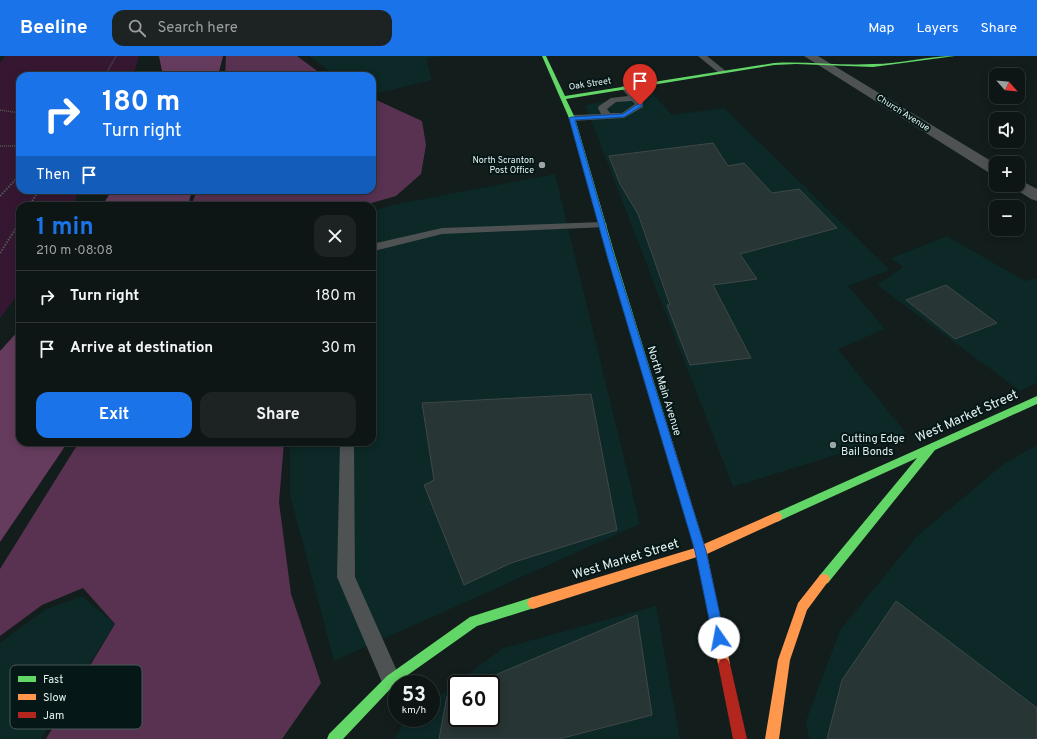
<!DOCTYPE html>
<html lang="en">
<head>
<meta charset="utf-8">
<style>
  :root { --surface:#0e1615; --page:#1c2322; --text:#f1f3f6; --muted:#9b9fa0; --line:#2e3534; --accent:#1a73e8 }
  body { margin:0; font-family:Overpass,sans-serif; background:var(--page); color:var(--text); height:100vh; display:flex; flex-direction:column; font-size:15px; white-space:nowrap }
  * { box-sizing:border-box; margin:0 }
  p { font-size:13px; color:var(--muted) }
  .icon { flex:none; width:22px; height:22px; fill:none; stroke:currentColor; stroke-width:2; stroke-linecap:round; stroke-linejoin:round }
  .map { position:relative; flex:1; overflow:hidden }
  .panel { position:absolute; left:16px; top:146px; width:360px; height:244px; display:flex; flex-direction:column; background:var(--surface); border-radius:12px; box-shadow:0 2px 10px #0003,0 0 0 1px var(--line) }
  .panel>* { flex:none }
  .guide { position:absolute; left:16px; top:16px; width:360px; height:122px; border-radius:12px; box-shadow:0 2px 10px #0003,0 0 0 1px var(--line); background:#1a73e8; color:#fff; overflow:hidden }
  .needle { width:26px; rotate:117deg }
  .tools { position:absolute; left:989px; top:12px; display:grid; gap:8px }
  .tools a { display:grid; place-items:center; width:36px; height:36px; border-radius:8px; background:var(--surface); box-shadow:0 2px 10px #0003,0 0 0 1px var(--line); font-size:20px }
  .speed { position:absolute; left:388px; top:619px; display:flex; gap:8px; font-size:20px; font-weight:700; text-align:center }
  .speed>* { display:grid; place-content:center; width:52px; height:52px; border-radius:50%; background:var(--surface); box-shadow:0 2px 10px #0003,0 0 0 1px var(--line); line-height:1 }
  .speed small { font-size:10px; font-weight:400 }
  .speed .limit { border:2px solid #111; border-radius:6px; background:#fff; color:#111 }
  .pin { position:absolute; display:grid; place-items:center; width:34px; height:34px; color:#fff; margin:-41px -17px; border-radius:50% 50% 50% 0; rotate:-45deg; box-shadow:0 0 4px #0007 }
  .pin .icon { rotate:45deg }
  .me { position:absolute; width:44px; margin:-22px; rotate:348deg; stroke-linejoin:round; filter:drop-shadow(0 0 3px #0008) }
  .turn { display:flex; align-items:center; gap:14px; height:84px; padding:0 20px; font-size:18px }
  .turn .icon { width:52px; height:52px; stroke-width:2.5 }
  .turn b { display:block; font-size:28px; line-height:34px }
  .then { display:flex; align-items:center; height:38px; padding:0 20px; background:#0003; gap:8px; font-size:15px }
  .round { display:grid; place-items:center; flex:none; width:42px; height:42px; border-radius:12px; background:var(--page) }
  .summary { display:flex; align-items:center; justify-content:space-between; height:68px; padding:0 20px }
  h1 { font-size:24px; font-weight:700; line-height:30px; color:var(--accent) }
  .primary-button { display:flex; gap:8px; margin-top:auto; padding:8px 20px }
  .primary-button a { flex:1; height:46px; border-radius:12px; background:var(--accent); color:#fff; font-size:16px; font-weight:700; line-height:46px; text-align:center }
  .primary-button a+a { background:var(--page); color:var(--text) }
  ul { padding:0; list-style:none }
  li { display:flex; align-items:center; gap:12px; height:52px; padding:0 20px; border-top:1px solid var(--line) }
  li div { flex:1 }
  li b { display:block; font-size:15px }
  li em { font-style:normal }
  header { display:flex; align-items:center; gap:24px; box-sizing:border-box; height:56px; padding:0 20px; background:var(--accent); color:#fff }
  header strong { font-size:19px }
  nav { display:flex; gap:22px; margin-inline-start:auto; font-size:14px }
  .search { width:280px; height:36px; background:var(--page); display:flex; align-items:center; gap:10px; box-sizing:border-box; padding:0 14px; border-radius:12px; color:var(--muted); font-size:15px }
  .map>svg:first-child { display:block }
  .built { fill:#0c2827; fill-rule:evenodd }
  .green { fill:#361732 }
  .forest { fill:#593252 }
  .water { fill:#663c5e }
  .building { fill:#273534; stroke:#3f4848 }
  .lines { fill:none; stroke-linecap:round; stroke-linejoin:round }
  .path-far1 { stroke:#535858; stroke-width:1.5; stroke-dasharray:1 1; stroke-linecap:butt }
  .path { stroke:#535858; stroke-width:2; stroke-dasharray:1.5 1.5; stroke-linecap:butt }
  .lane { fill:#4e5252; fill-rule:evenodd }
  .street { fill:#4e5252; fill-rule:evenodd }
  .fast { fill:#63d668; fill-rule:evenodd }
  .slow { fill:#ff974d; fill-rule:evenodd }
  .jam { fill:#b3261e; fill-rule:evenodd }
  .route { fill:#1a73e8; stroke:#114b97 }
  .poi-dot { fill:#9aa7a6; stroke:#051817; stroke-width:1.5 }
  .labels { text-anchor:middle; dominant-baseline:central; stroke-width:4; stroke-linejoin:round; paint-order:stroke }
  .far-street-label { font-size:9px; fill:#e4f1f0; stroke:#051817 }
  .far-poi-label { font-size:9px; fill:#e4f1f0; stroke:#051817; text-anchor:end }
  .street-label { font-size:11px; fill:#e4f1f0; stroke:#051817 }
  .poi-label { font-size:11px; fill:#e4f1f0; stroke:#051817; text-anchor:start }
  .near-street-label { font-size:13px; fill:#e4f1f0; stroke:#051817 }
  .key { fill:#051817; stroke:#485958; stroke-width:1 }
  .key-label { font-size:11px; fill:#e4f1f0 }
</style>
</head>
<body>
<header>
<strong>Beeline</strong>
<div class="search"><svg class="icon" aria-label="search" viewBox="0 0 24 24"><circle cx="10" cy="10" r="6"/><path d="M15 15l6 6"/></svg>Search here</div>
<nav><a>Map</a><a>Layers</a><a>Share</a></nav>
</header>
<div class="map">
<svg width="1037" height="683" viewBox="0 0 1037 683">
  <rect width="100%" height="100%" fill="#121d1c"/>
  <path class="built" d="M309 0H445L426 2 432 24 375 38 372 37V20H336Z
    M652 37 672 59 724 52 890 214 848 230 885 273 838 293 906 377 733 431 585 49Z
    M555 118 640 468 334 605 290 439V386H372V155L392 149Z
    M947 180 1025 225 1037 222V327L1020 335 877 229 903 211 891 202Z
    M1037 389V683H809L806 665 840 574 917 480 1005 407Z
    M82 540 115 568 41 683H0V587L46 553Z
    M656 550 680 683H395L403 667 410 662H431V646L503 592ZM457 628H491V662H457Z"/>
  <path class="green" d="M5 0H139L133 20H20V134H77L76 145 72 150H20V235L0 262V7Z"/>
  <path class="forest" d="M226 0H297L324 20H225Z
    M372 42 422 65 426 89 421 118 396 140 361 150H191L197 134H372Z
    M79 386H284L279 446 291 538 321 627 282 683H46L115 568 83 532 42 549 0 580V513Z"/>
  <path class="water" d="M159 0H223L218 20H163Z
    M112 134H192L188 150H102Z
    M20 273V386H68L0 486V295Z"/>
  <path class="building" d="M713 87 728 110 744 107 772 137 799 133 837 172 740 198 757 223 713 229 751 302 690 309 667 249H670L638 158 620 128 609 100Z
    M946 229 997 267 955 283 906 244Z
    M591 338 617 474 511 507 464 529 424 429 434 424 422 347Z
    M896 545 1037 652V683H827L842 624Z
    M637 559 652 659 559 683H439L447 640 457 635V662H491V628H474Z"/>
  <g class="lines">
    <path class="path-far1" d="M105 20 116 0
      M0 54 20 57
      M0 90H20"/>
    <path class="path" d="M0 140 20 119
      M29 150 39 134
      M0 197 20 166"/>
    <path class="lane" d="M698 0H707L727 16 720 18Z
      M622 30H628L643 47V51L624 62 572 65 568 62 572 59 601 58 598 52 599 50 611 42 628 40 621 32ZM632 45 635 48 622 57H610L607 53 616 46Z
      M602 166 606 167 607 169 606 171 442 178 378 194 372 197V188L442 172Z
      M340 386H354L355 521 401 624 399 628H397V631L391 634 384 631 337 521Z"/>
    <path class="street" d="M804 0H818L996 108V120L991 118Z
      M1018 123 1037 133V145L1031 143 1012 131 1011 129H1018Z"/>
    <path class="fast" d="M542 0H546L565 40 774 7C807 5 840 10 873 8 900 8 928 0 955 0L873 11 796 8 774 9 566 43 575 62 616 203 673 388 671 391 668 392 665 391 663 388 608 203 569 62Z
      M1037 340V348L935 394 828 527 824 528 820 527 818 523 820 519 917 402 781 464 777 466 773 464 772 461 773 458Z
      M533 541 537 543 539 547 537 551 477 570 395 628 343 683H327L329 678 387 620 470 561Z"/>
    <path class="slow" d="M668 384 671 385 673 388 704 488 777 456 781 458 782 461 781 464 707 498 730 608 728 612 724 614 720 612 718 608 697 501 533 553 529 551 527 547 529 543 533 541 695 492 663 388 665 385Z
      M824 518 828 519 830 523 807 554 790 604 779 683H765L778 604 798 547 820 519Z"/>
    <path class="jam" d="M724 602 728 604 730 608 747 683H733L718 608 720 604Z"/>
  </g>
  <path class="route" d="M638 48 643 49 624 61 575 64 615 203 706 495 725 582 723 586 719 588 715 586 713 582 695 495 608 203 569 62 572 61 623 58Z"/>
  <g class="poi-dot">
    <circle cx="542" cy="109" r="4"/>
    <circle cx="833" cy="389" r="4"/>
  </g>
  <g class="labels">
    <g class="far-street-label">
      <text transform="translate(590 28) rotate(-9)">Oak Street</text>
      <text transform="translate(903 57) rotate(32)">Church Avenue</text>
    </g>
    <g class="far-poi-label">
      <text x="534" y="104">North Scranton<tspan x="534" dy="10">Post Office</tspan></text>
    </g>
    <g class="street-label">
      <text transform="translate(664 335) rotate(73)">North Main Avenue</text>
    </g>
    <g class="poi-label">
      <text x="841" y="383">Cutting Edge<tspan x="841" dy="13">Bail Bonds</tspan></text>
    </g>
    <g class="near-street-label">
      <text transform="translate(967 361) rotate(-24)">West Market Street</text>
      <text transform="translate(626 504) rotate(-17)">West Market Street</text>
    </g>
  </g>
  <rect x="10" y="609" width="132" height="64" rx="6" class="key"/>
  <rect x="18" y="620" width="18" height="6" fill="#63d668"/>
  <rect x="18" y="638" width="18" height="6" fill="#ff974d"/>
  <rect x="18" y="656" width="18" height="6" fill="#b3261e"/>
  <g class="key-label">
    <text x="43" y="627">Fast</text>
    <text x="43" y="645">Slow</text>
    <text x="43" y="663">Jam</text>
  </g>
</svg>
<div class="tools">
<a><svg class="needle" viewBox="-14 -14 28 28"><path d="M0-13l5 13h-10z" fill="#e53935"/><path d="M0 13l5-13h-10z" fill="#9b9fa0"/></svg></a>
<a><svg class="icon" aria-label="sound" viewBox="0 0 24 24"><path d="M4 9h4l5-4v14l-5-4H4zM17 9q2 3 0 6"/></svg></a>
<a>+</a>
<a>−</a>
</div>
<div class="speed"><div>53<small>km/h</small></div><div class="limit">60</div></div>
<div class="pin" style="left:640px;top:49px;background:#d93025"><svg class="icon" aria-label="arrive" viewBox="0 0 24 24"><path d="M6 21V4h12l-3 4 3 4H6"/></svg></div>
<svg class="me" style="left:719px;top:582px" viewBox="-20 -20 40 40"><circle r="19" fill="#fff"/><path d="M0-13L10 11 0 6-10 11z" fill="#1a73e8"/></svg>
<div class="guide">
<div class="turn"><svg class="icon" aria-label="right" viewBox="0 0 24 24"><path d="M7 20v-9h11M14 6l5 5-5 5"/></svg><div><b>180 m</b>Turn right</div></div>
<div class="then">Then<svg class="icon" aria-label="arrive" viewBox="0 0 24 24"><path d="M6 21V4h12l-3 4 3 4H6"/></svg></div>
</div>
<section class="panel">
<div class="summary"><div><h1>1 min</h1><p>210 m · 08:08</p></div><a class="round"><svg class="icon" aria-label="close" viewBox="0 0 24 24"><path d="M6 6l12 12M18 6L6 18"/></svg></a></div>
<ul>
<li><svg class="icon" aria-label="right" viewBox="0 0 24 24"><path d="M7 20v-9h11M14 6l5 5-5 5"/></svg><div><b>Turn right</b></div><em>180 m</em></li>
<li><svg class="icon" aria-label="arrive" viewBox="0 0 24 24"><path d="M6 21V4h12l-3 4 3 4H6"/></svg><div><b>Arrive at destination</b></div><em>30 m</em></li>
</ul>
<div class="primary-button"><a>Exit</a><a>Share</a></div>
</section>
</div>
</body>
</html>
